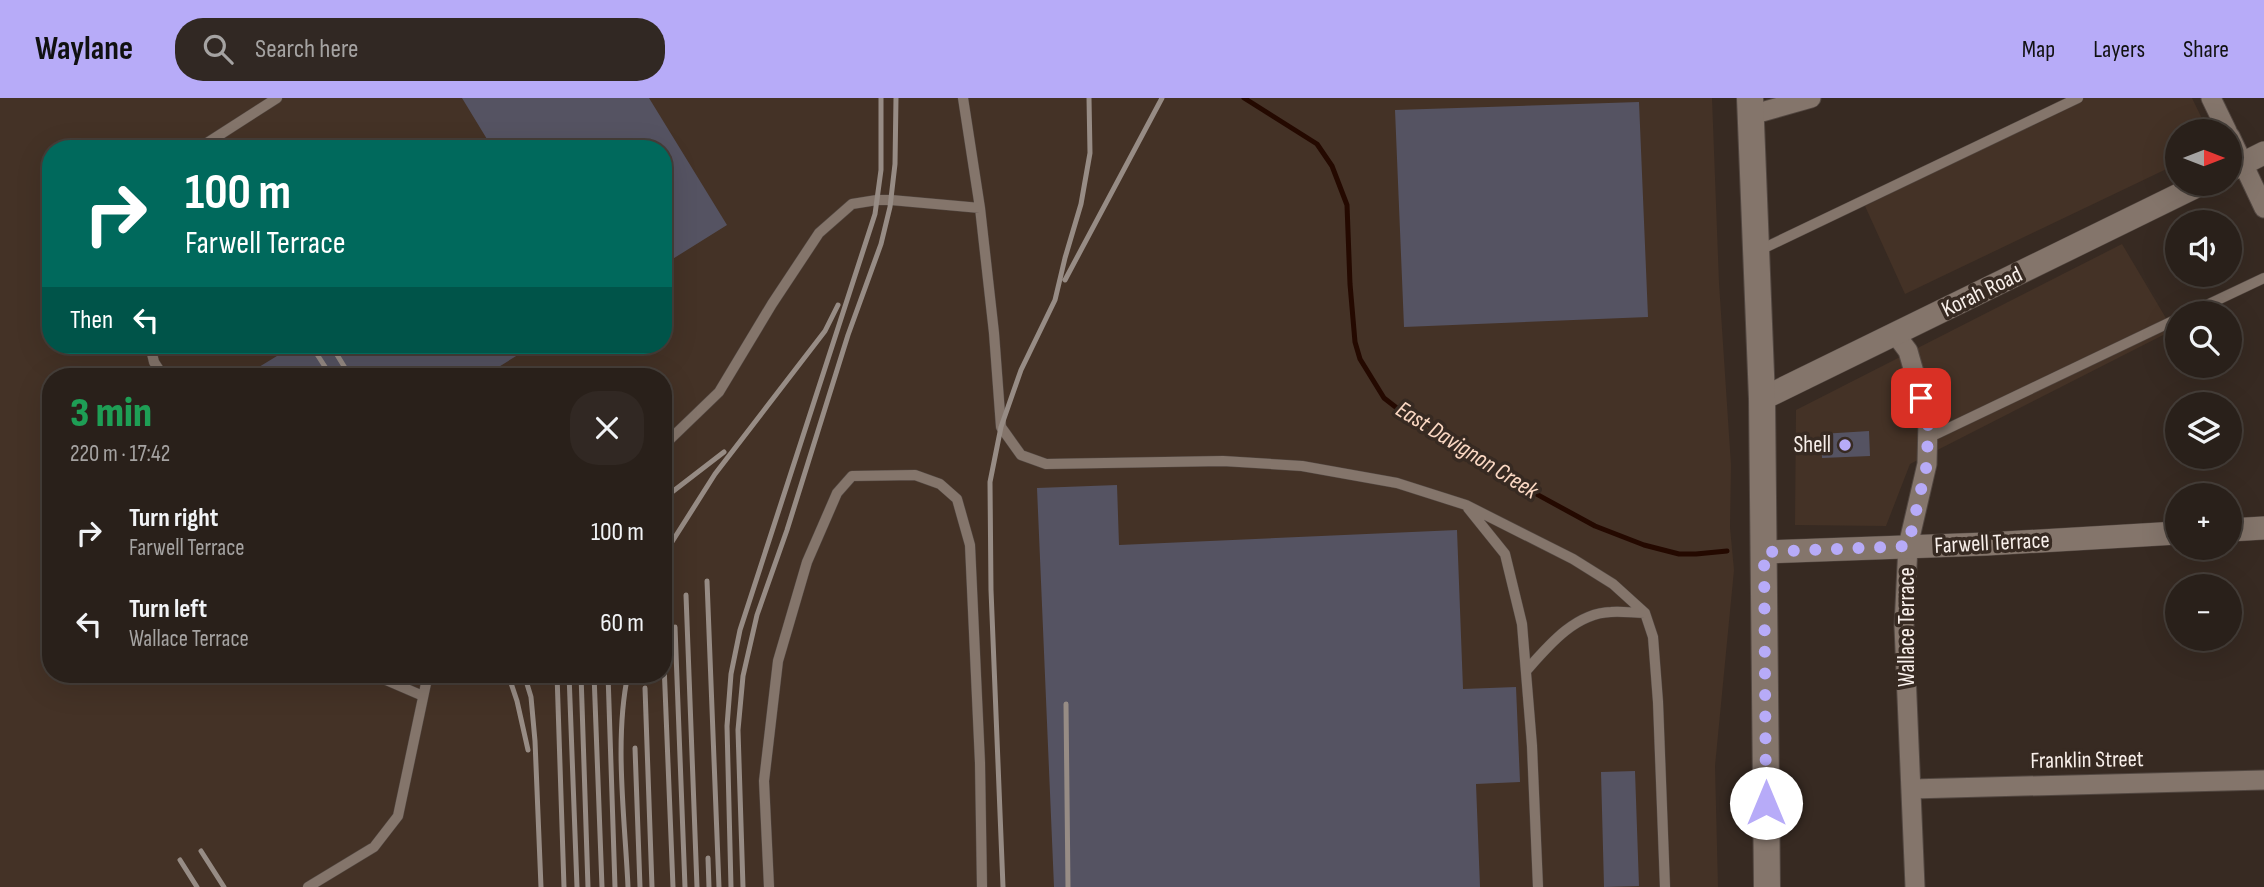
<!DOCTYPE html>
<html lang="en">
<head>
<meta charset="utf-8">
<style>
  :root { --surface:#29201a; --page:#312823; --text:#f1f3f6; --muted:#a5a3a2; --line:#453e39; --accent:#b7abf8 }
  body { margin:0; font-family:"Sofia Sans Condensed",sans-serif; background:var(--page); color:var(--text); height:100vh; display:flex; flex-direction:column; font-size:26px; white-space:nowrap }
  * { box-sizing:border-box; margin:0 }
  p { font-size:23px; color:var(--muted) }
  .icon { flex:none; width:38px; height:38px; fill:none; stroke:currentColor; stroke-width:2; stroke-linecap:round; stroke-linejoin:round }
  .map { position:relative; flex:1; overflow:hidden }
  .side { position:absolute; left:42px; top:270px; width:630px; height:315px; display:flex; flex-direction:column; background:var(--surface); border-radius:28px; box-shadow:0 7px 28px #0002,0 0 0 2px var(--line) }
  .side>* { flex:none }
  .top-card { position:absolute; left:42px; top:42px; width:630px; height:214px; border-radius:28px; box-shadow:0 7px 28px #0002,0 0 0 2px var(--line); background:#00695c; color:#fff; overflow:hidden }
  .needle { width:46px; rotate:90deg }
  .tools { position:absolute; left:2165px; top:21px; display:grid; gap:14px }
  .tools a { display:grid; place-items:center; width:77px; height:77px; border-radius:50%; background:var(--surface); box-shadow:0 7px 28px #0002,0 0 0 2px var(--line); font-size:35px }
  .pin { position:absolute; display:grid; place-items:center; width:60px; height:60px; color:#fff; margin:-30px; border-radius:14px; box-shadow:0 4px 10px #0006 }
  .me { position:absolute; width:77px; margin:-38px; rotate:0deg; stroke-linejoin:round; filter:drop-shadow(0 0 5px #0008) }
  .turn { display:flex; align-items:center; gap:24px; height:147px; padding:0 28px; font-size:32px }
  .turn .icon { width:91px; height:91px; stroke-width:2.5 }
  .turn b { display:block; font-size:49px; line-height:60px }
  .then { display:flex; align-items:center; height:66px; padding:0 28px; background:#0003; gap:14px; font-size:26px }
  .round { display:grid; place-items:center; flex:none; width:74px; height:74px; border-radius:28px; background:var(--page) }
  .headline { display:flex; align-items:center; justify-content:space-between; height:119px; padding:0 28px }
  h1 { font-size:42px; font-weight:800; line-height:52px; color:#1e9e55 }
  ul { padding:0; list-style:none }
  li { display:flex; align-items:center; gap:21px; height:91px; padding:0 28px }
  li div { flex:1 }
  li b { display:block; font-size:26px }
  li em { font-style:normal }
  header { display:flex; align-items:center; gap:42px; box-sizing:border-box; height:98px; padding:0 35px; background:var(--accent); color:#111 }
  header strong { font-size:33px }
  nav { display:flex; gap:38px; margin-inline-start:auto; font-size:24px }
  .search { width:490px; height:63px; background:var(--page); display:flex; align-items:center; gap:18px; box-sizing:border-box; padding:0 24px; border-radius:28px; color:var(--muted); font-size:26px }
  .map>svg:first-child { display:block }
  .built { fill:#443226; fill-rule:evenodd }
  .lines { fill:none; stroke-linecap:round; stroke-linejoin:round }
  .stream { stroke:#240900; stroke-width:5 }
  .building { fill:#555362 }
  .service-casing { stroke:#524741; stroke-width:11 }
  .minor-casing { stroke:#524741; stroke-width:21 }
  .tertiary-casing { stroke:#524741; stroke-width:24 }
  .secondary-casing { stroke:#524741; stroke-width:28 }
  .service { stroke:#84756b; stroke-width:10 }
  .minor { stroke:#84756b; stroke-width:19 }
  .tertiary { stroke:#84756b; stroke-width:23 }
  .secondary { stroke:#84756b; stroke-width:26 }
  .rail { stroke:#978c85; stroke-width:5 }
  .route { stroke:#b7abf8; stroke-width:12; stroke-dasharray:0 21.6 }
  .poi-dot { fill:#b7abf8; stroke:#372a22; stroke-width:2.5 }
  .labels { text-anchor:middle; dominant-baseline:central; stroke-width:7; stroke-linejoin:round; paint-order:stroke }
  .street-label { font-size:23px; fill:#f8efea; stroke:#372a22 }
  .poi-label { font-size:23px; fill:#f8efea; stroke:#372a22; text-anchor:end }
  .water-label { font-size:24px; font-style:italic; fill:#fbd8c3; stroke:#372a22 }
</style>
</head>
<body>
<header>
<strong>Waylane</strong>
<div class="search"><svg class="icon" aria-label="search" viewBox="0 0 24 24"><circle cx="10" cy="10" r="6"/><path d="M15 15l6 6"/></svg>Search here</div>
<nav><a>Map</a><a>Layers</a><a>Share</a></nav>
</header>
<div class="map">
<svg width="2264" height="789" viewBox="0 0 2264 789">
  <rect width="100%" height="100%" fill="#372a22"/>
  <path class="built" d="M0 0H1712L1719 185 1731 367 1730 430 1734 472 1715 668 1718 789H0ZM51 51H663V247H51ZM51 278H663V576H51Z
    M2075 0H2192L2208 33H2177V66L1905 196 1865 108Z
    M2122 146 2173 232 1910 366 1886 428 1795 427 1796 312Z"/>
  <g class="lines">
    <path class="stream" d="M1244 0 1317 46 1332 68 1347 107 1350 186 1355 244 1360 261 1384 300 1402 314 1425 324 1496 374 1595 428 1644 447 1679 456H1696L1727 453"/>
  </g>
  <path class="building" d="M462 0H649L727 127 663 167V51H493Z
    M1639 4 1648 219 1404 229 1395 12Z
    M295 247H534L484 278H244Z
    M1869 333 1870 358 1822 360 1821 336Z
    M1117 387 1119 447 1457 432 1463 591 1516 589 1520 684 1476 686 1480 789H1054L1037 390Z
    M1635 673 1639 788 1604 789 1601 674Z"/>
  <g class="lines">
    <defs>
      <path id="service" d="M963 0 980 110 994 235 1001 329 1021 357 1046 366 1223 363 1302 368 1397 385 1466 407 1573 461 1613 486 1645 515 1653 539 1658 604 1665 789
        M202 51 207 45 277 0
        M1760 152 2078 0
        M2190 215 2264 180
        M150 247 154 264 163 278
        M1928 340 2177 221
        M663 348 719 294 772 206 819 135 852 106 877 102H891L980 110
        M1468 410 1505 456 1522 526 1532 648 1538 789
        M1526 573C1548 548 1575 515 1611 514 1622 513 1634 515 1645 515
        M372 576 423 598
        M308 789 374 749 398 718 428 576
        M769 789 764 683 778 563 807 464 837 395 852 378 915 377 940 386 957 401 970 447 980 665 982 789"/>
      <path id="minor" d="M2211 0 2227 33
        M1751 17 1811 0
        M2230 38 2264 110
        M1896 237 1908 253 1928 323 1927 366 1908 448 1904 528 1915 789
        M1911 691 2264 682"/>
      <path id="tertiary" d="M2230 72 2264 55
        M1762 301 2201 86
        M2230 432 2264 430
        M1764 454 1987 446 2177 435"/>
      <path id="secondary" d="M1750 0 1762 301 1767 789"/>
    </defs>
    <use href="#service" class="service-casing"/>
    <use href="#minor" class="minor-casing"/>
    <use href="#tertiary" class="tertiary-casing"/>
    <use href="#secondary" class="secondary-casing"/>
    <use href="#service" class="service"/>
    <use href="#minor" class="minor"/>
    <use href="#tertiary" class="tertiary"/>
    <use href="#secondary" class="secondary"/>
    <path class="rail" d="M1065 182 1162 0
      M311 247 331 278
      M331 247 350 278
      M663 401 724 354
      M663 464 670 447 715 376 825 233 838 207
      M707 483 719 789
      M686 497 697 789
      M675 529 685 789
      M663 541 673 789
      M508 576 517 603 528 652
      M524 576 531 599 535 643 541 789
      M557 576 564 789
      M569 576 577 789
      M581 576 588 789
      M594 576 602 789
      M608 576 615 789
      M628 576C614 642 625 722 628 789
      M645 590 652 789
      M1066 606 1068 789
      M635 650 640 789
      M201 753 224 789
      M708 760 709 789
      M180 762 197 789
      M731 789 727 628 731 576 740 532 875 116 881 72V0
      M743 789 738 632 743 578 757 517 787 432 848 237 881 146 890 109 895 66 896 0
      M1003 789 991 492 990 384 1001 329 1021 272 1055 202 1065 160 1081 106 1090 55 1089 0"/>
  </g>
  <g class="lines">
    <path class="route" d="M1766 705 1764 454 1908 448 1927 366 1928 323 1921 300"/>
  </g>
  <circle class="poi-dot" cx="1845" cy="347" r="7"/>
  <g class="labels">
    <g class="street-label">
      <text transform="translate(1982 194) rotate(-26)">Korah Road</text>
      <text transform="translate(1992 445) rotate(-3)">Farwell Terrace</text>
      <text transform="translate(1907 529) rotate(-90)">Wallace Terrace</text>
      <text transform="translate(2087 662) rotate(-1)">Franklin Street</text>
    </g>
    <g class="poi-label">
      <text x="1831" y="347">Shell</text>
    </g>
    <g class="water-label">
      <text transform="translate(1467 352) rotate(32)">East Davignon Creek</text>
    </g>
  </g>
</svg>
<div class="tools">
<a><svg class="needle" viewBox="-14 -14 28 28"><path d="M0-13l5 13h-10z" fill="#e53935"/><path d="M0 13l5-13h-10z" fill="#a5a3a2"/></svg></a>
<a><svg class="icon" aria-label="sound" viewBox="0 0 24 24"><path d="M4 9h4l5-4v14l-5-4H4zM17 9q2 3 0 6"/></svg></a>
<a><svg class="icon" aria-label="search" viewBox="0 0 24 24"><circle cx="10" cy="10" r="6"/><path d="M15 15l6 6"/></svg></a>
<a><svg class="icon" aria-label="layers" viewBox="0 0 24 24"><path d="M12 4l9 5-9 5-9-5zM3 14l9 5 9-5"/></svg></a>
<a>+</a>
<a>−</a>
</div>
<div class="pin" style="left:1921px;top:300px;background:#d93025"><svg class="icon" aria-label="arrive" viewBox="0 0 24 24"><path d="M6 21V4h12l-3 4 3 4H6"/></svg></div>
<svg class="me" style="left:1766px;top:705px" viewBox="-20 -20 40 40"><circle r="19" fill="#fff"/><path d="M0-13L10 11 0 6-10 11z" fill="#b7abf8"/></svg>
<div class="top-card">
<div class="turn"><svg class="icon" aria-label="right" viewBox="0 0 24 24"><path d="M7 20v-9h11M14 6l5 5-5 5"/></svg><div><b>100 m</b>Farwell Terrace</div></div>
<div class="then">Then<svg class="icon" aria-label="left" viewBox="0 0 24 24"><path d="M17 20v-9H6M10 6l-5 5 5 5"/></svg></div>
</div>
<section class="side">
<div class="headline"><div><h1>3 min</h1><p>220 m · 17:42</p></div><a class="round"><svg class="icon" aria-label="close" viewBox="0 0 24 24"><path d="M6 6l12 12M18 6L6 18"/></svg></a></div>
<ul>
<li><svg class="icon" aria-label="right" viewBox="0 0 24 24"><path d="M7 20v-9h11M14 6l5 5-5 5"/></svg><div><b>Turn right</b><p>Farwell Terrace</p></div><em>100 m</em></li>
<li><svg class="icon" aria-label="left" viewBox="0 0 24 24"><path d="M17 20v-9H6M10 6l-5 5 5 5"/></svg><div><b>Turn left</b><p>Wallace Terrace</p></div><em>60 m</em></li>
</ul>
</section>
</div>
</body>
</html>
